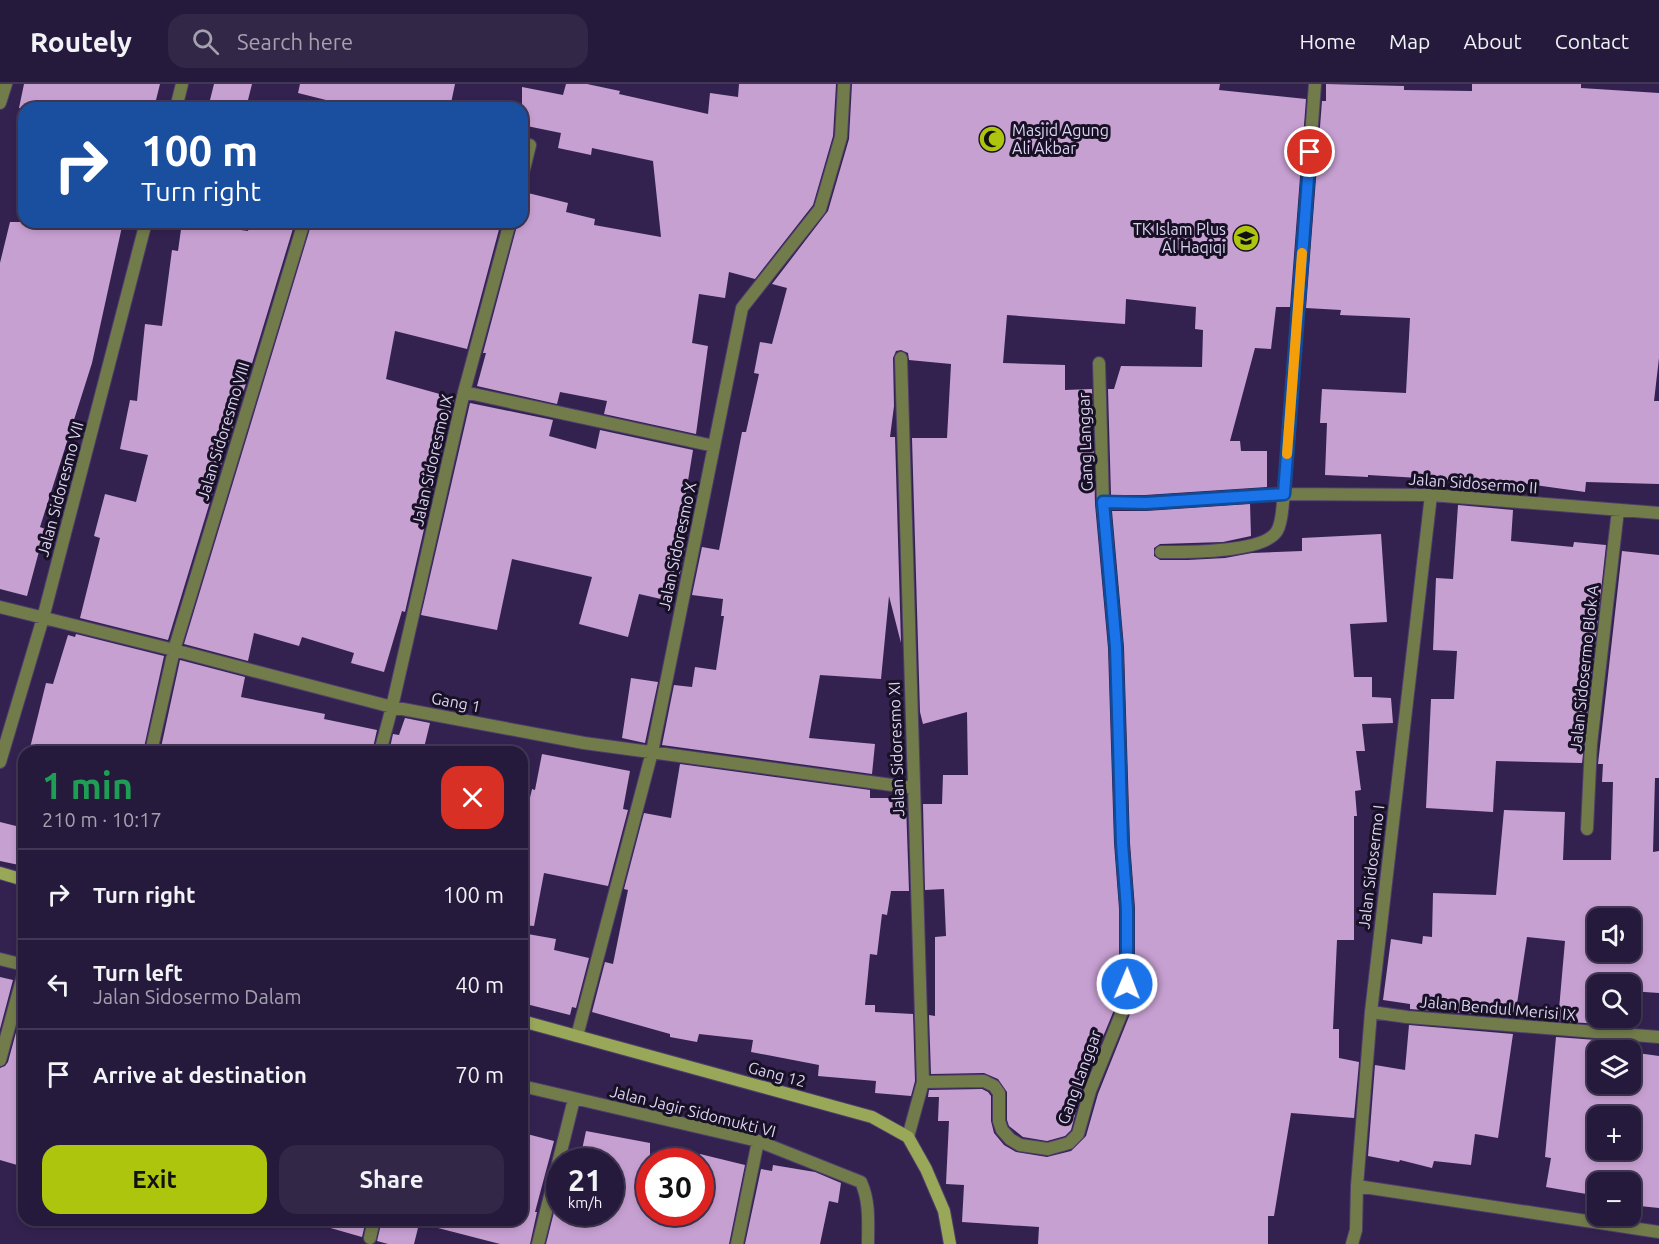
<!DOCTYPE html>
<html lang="en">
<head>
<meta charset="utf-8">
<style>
  :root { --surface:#261a3c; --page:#322747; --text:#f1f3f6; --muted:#a4a1af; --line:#423856; --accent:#adc60d }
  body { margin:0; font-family:Ubuntu,sans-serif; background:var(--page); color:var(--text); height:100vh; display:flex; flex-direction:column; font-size:22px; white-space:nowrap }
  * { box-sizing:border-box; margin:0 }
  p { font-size:20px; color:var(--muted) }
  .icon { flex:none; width:33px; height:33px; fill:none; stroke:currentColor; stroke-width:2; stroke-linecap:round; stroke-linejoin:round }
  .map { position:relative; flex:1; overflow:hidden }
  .sheet { position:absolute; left:18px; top:662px; width:510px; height:480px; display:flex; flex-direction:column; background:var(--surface); border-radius:18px; box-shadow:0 3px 9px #0003,0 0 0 2px var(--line) }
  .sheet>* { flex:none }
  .guide { position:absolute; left:18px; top:18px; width:510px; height:126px; border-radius:18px; box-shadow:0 3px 9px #0003,0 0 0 2px var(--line); background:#1a4fa0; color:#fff; overflow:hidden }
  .tools { position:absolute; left:1587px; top:824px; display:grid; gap:12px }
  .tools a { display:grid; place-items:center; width:54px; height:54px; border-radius:12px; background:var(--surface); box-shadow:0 3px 9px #0003,0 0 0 2px var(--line); font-size:30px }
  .speed { position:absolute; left:546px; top:1064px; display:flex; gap:12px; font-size:30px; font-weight:700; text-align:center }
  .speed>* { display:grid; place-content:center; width:78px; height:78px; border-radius:50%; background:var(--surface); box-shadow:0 3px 9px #0003,0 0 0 2px var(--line); line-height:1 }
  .speed small { font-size:15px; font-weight:400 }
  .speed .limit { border:9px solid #d22; background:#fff; color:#111 }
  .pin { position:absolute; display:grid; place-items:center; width:51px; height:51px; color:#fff; margin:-26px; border:3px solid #fff; border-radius:50%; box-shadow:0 2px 6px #0007 }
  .me { position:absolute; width:66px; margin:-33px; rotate:1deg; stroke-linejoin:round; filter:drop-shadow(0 0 4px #0008) }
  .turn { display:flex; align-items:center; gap:21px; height:126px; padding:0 24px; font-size:27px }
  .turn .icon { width:78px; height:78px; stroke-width:2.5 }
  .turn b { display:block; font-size:42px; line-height:51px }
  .round { display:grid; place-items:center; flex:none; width:63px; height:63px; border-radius:18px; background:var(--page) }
  .head { display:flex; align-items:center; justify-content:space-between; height:102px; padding:0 24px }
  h1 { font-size:36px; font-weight:600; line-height:45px; color:#1e9e55 }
  .primary-button { display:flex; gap:12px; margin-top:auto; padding:12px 24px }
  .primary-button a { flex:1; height:69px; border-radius:18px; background:var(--accent); color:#111; font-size:24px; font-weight:600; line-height:69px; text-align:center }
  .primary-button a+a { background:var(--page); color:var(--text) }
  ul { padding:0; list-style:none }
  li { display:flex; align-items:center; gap:18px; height:90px; padding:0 24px; border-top:2px solid var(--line) }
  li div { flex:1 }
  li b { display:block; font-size:22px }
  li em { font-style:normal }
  header { display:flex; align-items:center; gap:36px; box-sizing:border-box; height:84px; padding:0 30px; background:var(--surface); border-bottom:2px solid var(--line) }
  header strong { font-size:28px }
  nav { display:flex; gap:33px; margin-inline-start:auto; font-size:21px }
  .search { width:420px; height:54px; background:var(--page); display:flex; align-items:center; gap:15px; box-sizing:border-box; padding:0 21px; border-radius:18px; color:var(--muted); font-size:22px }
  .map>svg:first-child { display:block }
  .building { fill:#c7a0d2; fill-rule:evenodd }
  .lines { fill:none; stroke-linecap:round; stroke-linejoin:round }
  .street-casing { stroke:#4e3e6a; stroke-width:14 }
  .secondary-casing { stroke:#4e3e6a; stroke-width:14 }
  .street { stroke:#727c4b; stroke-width:12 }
  .secondary { stroke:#98a858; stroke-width:12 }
  .route-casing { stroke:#114b97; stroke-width:15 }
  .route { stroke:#1a73e8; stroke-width:10 }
  .slow { stroke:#f59e0b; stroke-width:10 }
  .labels { text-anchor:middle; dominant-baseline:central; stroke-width:6; stroke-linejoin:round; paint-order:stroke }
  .poi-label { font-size:16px; fill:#dbd3f1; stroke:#181125; text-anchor:start }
  .street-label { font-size:16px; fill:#dbd3f1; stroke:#181125 }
</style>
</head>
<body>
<header>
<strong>Routely</strong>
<div class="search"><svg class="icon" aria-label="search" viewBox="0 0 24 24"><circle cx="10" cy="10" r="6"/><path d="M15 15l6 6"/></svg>Search here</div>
<nav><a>Home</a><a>Map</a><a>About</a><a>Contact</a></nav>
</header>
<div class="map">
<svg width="1659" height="1160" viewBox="0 0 1659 1160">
  <rect width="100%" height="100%" fill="#332250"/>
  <path class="building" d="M24 0H160L154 24H19Z
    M214 0H252L246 24H208Z
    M300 0H455L450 24H358L298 9Z
    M566 0H587L620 7 619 10 708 30 710 9 738 13 739 0H836L833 52 813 121 755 195 729 188 725 214 699 210 692 259 708 262 696 350 604 330 607 317 560 308 557 320 477 302 486 269H483L518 138H522L528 109 568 119 566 128 595 135 594 141 661 153 653 77 592 64 591 71 558 64 561 49 522 41V3L563 11Z
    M852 0H1220L1219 6 1306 15 1290 223H1276L1271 265 1255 264 1230 357H1240L1241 367H1267V403L1145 411H1111L1108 305H1114L1121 282 1202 283 1203 246 1195 245 1196 223 1126 215 1125 240 1007 231 1003 279 1065 281V306L1092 305 1095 420 1108 564 1114 759 1119 825V899L1114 926 1082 1004 1071 1046 1065 1052 1047 1057 1023 1053 1009 1042 1007 1036V1008L998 995 984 989 931 990 929 931 935 932V853L946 852 944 805 925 806 923 720H942L943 691H968L967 628 923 640 920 628 912 354H947L951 280 909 276 908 269 901 266 896 267 893 274 894 322 890 353H895L901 559 889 512 881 595 820 591 809 654 875 660 872 690 662 661 674 601 692 603 695 583 716 586 724 532H721L723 515 692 511 702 463 719 466 742 348H746L759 290 754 289 760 258 772 260 787 204 772 200 828 127 849 55Z
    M1326 0 1404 2V6L1472 7V0H1581V4L1659 9V274L1654 317H1659V400L1586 398 1585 408 1514 398V409L1459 405V398H1454V396L1368 391V393L1325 391 1327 339H1320L1322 305 1406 309 1410 234 1340 231 1341 226 1306 224 1322 17H1326Z
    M10 138H123L92 279 40 443 45 445 27 512 0 505V179Z
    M182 138 248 147 250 138H295L168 556 80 534 100 454 94 452 105 410 136 418 148 371 120 365 130 316 137 317 145 240 162 242 172 166 178 167Z
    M312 138H501L467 265 395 247 386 295 454 314 405 528 402 527 384 588 351 579 354 569 302 553 299 562 254 549 248 577 184 560Z
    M470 319 553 336 549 352 596 365 600 346 693 366 678 458 686 460 676 508H672L670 517 639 510 628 553 579 540 592 493 512 475 497 546 421 531Z
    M1250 420 1251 452 1223 458 1160 460 1154 464V472L1160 476H1188L1225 474 1252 469 1302 467V454L1381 450 1387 538 1350 540 1354 593H1372V613L1391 614 1393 639 1362 640 1365 667H1356L1361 706 1355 707 1357 732H1354V856H1337L1333 945H1339V974L1359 978 1354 1034 1291 1029 1274 1132H1268V1160H1038L1039 1143 962 1138 964 1101 946 1100 949 1037H938L939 1013H928L929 1006 982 1005 988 1008 991 1012V1037L994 1049 1004 1061 1016 1068 1047 1073 1071 1067 1086 1052 1098 1010 1130 930 1135 900V824L1130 759 1124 563 1112 427H1146Z
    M1458 421 1513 426 1511 457 1573 463 1574 458 1606 461 1582 679 1496 677 1493 728 1426 724 1431 615H1454L1457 567 1433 566 1436 494 1453 495Z
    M1622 467 1659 471V694H1655L1653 768 1659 767V909L1630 907V900H1598V933H1626L1625 942 1558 937 1565 857 1527 853 1515 933 1410 925V920L1383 916 1391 855 1422 860 1423 852 1432 853 1433 809 1496 811 1504 726 1565 728 1563 776H1611L1613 698H1602L1603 680H1598ZM1598 834H1630V867H1598Z
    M76 550 164 572 143 668H29L46 599 53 600 68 551 75 553Z
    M180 576 245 593 241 613 325 630 324 635 377 646 372 668H160Z
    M631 594 658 598 645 659 622 654Z
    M405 634 430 639 423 668H389L393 650 399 651Z
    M542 670 630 687 623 725 628 726 608 802 544 789 534 842 522 841V770L528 745 523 744 532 705 535 706Z
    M680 680 870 706V714H893V720H906L909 807H891L887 831 882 830 877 871 870 870 865 921H875V928L913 930 915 997 911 1012 875 1009 876 997 818 992 819 981 751 968 753 956 699 950 697 958 670 953V950L592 928 605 878 613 880 628 806 624 805 644 729 671 734Z
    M0 738 24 744V782L0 777Z
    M522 849 556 855 554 866 589 874 576 924 572 923 570 931 522 919Z
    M0 893 13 896 0 945Z
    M24 919V1083L0 1076V984L5 982 8 978Z
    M1409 941 1513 950 1498 1054 1475 1050 1471 1081 1434 1077 1432 1084 1400 1076 1399 1078 1368 1072 1375 981 1405 986Z
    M1556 953 1622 958 1621 966H1598V999H1630V968L1659 972V1124L1630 1121V1098H1598V1112L1546 1103 1551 1074 1545 1073ZM1598 1032H1630V1065H1598Z
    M586 1047 650 1059V1128H700V1070L745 1081 729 1160H546L554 1128H610V1077L580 1075Z
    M527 1050 554 1057 535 1128H537L530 1160H500L438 1144 439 1136H522V1071Z
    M773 1081 815 1088 841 1099 838 1119 829 1117 820 1160H745L761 1085 772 1087Z
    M328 1136H366L362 1153 327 1143Z
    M382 1136H420L414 1160H388L377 1157Z"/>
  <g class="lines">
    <defs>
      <path id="street" d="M0 19 6 0
        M176 24 182 0
        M522 93 530 61
        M901 274 923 998 908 1053
        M464 308 714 362
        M1103 419H1145L1284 410 1431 411 1659 429
        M1161 468C1186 468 1264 469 1277 447 1283 437 1282 421 1284 410L1315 0
        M0 523 174 566 392 623 584 659 914 704
        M151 668 174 566 304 138
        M380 668 392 623 464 308 510 138
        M0 678 43 534 146 138
        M1587 745 1591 660 1618 426
        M0 875 24 881
        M1371 928 1407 933 1659 953
        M577 952 652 668 742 224 820 125 841 53 844 0
        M0 976 24 888
        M923 998 984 997 994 1002 999 1009V1037L1002 1046 1010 1055 1020 1061 1048 1065 1069 1059 1078 1050 1090 1007 1122 928 1127 900V825L1122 759 1116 563 1103 419 1099 279
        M522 1002 758 1057 861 1098C870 1118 868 1139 868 1160
        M1357 1102 1659 1148
        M370 1154 374 1136
        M538 1160 574 1015
        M737 1160 758 1057
        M1352 1160 1356 1146 1357 1102 1371 928 1431 411"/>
      <path id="secondary" d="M0 789 24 796
        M522 937 872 1033 908 1053 926 1085 944 1127 950 1160"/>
    </defs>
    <use href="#street" class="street-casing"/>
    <use href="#secondary" class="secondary-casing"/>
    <use href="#street" class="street"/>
    <use href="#secondary" class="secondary"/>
  </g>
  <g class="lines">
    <defs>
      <path id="route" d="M1127 900V825L1122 759 1116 563 1103 418 1146 419 1284 410 1310 68"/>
    </defs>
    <use href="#route" class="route-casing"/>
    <use href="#route" class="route"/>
    <path class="slow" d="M1287 370 1302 169"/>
  </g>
  <defs>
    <symbol id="mosque-disc" viewBox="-11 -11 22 22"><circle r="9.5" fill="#adc60d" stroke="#181125"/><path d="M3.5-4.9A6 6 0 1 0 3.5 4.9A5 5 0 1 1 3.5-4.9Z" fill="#111"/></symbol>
    <symbol id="school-disc" viewBox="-11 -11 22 22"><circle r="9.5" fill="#adc60d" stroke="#181125"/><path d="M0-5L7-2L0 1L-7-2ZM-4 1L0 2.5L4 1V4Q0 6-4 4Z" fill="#111"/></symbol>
  </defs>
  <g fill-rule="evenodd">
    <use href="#mosque-disc" x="977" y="40" width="30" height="30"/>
    <use href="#school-disc" x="1231" y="139" width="30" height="30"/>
  </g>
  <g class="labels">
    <g class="poi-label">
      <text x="1012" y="46">Masjid Agung<tspan x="1012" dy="18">Ali Akbar</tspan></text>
      <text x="1226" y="145" text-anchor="end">TK Islam Plus<tspan x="1226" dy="18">Al Haqiqi</tspan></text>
    </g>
    <g class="street-label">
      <text transform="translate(223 347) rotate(-73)">Jalan Sidoresmo VIII</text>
      <text transform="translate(1085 358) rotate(-92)">Gang Langgar</text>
      <text transform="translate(432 376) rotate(-77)">Jalan Sidoresmo IX</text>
      <text transform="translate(1473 399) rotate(4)">Jalan Sidosermo II</text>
      <text transform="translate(60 405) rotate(-75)">Jalan Sidoresmo VII</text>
      <text transform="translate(677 462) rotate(-78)">Jalan Sidoresmo X</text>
      <text transform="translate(1584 584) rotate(-84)">Jalan Sidosermo Blok A</text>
      <text transform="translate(456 618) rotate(11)">Gang 1</text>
      <text transform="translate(896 665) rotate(-92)">Jalan Sidoresmo XI</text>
      <text transform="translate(1371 783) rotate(-83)">Jalan Sidosermo I</text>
      <text transform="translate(1498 924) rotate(5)">Jalan Bendul Merisi IX</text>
      <text transform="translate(777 990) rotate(15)">Gang 12</text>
      <text transform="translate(1079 993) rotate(-70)">Gang Langgar</text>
      <text transform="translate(693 1027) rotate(14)">Jalan Jagir Sidomukti VI</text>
    </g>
  </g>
</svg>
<div class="tools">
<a><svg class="icon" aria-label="sound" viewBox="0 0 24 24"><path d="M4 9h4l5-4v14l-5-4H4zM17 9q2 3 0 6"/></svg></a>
<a><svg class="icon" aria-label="search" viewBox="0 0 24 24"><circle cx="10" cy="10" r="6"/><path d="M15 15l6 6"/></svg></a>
<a><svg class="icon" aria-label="layers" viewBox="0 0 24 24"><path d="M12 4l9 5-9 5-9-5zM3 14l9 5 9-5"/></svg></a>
<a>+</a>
<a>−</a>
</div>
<div class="speed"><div>21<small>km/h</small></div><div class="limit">30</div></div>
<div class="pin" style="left:1310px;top:68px;background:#d93025"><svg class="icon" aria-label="arrive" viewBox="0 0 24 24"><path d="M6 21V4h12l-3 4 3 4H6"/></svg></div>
<svg class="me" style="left:1127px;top:900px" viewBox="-20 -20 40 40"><circle r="17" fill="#1a73e8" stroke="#fff" stroke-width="3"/><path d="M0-11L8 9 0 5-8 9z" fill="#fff"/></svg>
<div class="guide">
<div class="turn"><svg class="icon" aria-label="right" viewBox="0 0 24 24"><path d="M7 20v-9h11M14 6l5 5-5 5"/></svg><div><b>100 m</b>Turn right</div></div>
</div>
<section class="sheet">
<div class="head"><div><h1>1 min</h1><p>210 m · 10:17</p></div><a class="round" style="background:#d93025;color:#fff"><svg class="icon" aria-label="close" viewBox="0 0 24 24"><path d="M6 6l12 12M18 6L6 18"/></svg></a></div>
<ul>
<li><svg class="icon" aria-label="right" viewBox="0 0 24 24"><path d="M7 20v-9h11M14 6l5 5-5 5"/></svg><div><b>Turn right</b></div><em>100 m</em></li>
<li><svg class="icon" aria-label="left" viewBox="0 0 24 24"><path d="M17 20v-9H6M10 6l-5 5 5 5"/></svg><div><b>Turn left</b><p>Jalan Sidosermo Dalam</p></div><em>40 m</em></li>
<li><svg class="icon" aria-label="arrive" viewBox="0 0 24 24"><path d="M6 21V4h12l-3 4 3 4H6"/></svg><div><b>Arrive at destination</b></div><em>70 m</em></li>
</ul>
<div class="primary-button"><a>Exit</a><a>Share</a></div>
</section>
</div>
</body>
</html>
